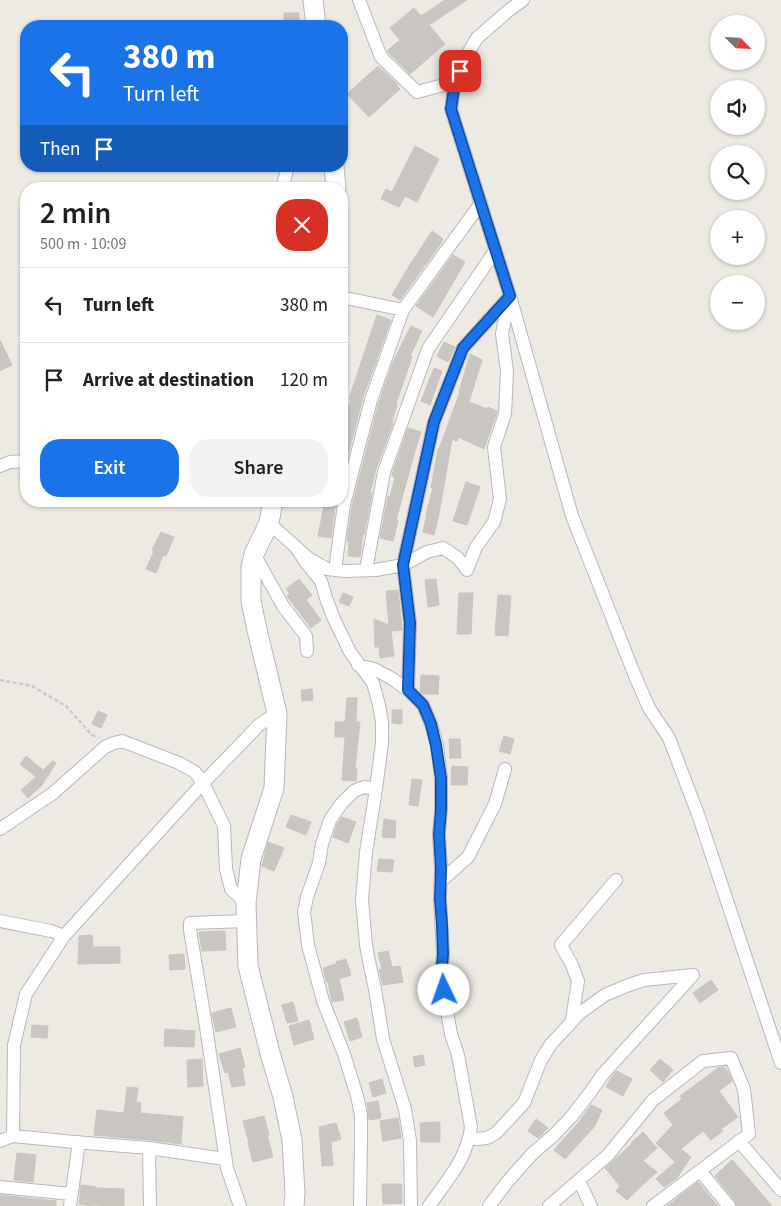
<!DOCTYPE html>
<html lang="en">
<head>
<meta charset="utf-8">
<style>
  :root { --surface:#fff; --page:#f2f2f2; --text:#202124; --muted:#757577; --line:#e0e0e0; --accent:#1a73e8 }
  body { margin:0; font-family:"Source Sans 3",sans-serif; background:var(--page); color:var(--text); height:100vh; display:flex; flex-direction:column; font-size:19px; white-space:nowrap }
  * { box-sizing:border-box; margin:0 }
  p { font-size:16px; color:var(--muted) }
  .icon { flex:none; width:28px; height:28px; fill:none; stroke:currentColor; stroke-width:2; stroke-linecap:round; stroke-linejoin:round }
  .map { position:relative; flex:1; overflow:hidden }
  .details { position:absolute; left:20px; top:182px; width:328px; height:325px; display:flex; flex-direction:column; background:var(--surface); border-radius:20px; box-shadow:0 1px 4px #0004 }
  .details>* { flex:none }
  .banner { position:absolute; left:20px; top:20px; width:328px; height:152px; border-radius:20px; box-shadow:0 1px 4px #0004; background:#1a73e8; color:#fff; overflow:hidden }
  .needle { width:32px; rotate:114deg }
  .fabs { position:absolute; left:710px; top:15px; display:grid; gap:10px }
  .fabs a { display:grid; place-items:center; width:55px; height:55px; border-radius:50%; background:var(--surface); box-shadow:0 1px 4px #0004; font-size:25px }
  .pin { position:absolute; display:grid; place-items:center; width:42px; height:42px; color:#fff; margin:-21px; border-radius:10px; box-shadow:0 2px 8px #0006 }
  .me { position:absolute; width:55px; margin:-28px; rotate:357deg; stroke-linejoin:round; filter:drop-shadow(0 0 4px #0008) }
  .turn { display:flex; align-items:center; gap:18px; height:105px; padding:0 20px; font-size:22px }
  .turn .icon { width:65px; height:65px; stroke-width:2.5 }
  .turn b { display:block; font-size:35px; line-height:42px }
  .then { display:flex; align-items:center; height:48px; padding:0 20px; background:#0003; gap:10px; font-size:19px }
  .round { display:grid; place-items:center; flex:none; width:52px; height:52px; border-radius:20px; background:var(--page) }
  .overview { display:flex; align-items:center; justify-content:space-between; height:85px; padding:0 20px }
  h1 { font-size:30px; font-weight:600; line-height:38px }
  .button { display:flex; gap:10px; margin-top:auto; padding:10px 20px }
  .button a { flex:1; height:58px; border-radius:20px; background:var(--accent); color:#fff; font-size:20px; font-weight:600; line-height:58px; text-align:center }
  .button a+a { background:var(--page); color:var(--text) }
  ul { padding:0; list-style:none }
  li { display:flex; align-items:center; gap:15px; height:75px; padding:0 20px; border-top:1px solid var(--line) }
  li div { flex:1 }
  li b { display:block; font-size:19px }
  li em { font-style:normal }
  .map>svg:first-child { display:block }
  .building { fill:#c9c6c1; stroke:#c9c5bc }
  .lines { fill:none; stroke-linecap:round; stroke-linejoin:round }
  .street-casing { stroke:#b6b7c0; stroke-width:14 }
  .secondary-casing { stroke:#b6b7c0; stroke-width:21 }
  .path { stroke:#c9c9c9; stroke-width:2.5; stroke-dasharray:4 2.5; stroke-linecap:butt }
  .street { stroke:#fff; stroke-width:12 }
  .secondary { stroke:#fff; stroke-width:19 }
  .route-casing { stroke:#114b97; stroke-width:12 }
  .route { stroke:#1a73e8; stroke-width:9 }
</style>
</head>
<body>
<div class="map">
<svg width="781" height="1206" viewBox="0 0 781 1206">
  <rect width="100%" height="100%" fill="#edeae3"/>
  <path class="building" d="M445 0H467L429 25 445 44 410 74 387 51 400 40 390 28 414 8 421 16Z
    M284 13H299V26H284Z
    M378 66 398 85 397 86 400 89 369 117 347 94Z
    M415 146 439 159 417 202 405 196 399 207 381 199 386 189 392 192Z
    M432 231 443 239 439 246 400 300 392 295 412 261V262Z
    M453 255 465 262 433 317 416 306Z
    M377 315 391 320 363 397 341 482V431L351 399H349Z
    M411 326 422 331 410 356 412 357 396 404 397 405 392 422 393 423 376 469 370 493H372L364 535 363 534 360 557 348 556 349 542 347 541 352 506 379 402 393 362Z
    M0 340 12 365 0 371Z
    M444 342 455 347 448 362 437 356Z
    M470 354 482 360 469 402 487 409 488 407 497 411V412L484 449 458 437 457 441 452 439 439 514 434 535 423 532 427 514H426L433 488H431L438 449H439L460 392H459Z
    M434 368 442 371 430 405 421 401Z
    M408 428 421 432 415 451 396 520H398L393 541 380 538 388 496 390 497 395 477 392 476V474Z
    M466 482 480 487 467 525 453 521Z
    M325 501H336L331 538 318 536Z
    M161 532 174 537 166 556 163 555 156 573 146 569 154 551 152 550Z
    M299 579 312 595 306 600 321 620 311 628 287 596 290 594 286 589Z
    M436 579 439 605 428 607 425 580Z
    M398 590 402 630 391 631 394 656 380 658 379 647H375L374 619 389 625 386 591Z
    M343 593 353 597 349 606 339 602Z
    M459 593H473L471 634H457Z
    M498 595 511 596 508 636 495 635Z
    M421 675 439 676 438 694H423L420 691Z
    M312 689 313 700 302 701 301 690Z
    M347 698H357L356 722H360L355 769H357L356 781 342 780 345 737H335V722H345Z
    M392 710H402V724L392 723Z
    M98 711 107 715 101 728 92 724Z
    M504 736 514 739 510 754 499 751Z
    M449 739H460L461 758H450Z
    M26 756 43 770 53 761 56 763 42 785 28 798 21 790 36 777 20 764Z
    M452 766 468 767 467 785H451Z
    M412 779 422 780 418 806 409 805Z
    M291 815 311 822 306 835 286 827Z
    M342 817 356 822 348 843 333 837 337 824Z
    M384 819 396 821 395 838 382 837Z
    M268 842 284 848 274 871 262 866Z
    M379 859 394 860 392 872 377 871Z
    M225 931 226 950 202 951 199 932Z
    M92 935 93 947H120V963L78 964 79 936Z
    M388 951 392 967 400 966 403 982 383 985 379 970 382 969 378 953Z
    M184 954 185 969 170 970 169 955Z
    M346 959 351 975 339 979 344 1000 332 1002 328 982 327 983 323 968 336 964V962Z
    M711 980 718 990 700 1003 693 993Z
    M293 1002 298 1021 287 1023 282 1005Z
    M231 1008 236 1027 216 1032 212 1013Z
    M357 1018 362 1037 350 1041 344 1022Z
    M309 1020 314 1039 294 1045 289 1026Z
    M32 1025 48 1026 47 1038 31 1037Z
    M165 1029 195 1031 194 1047 164 1046Z
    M240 1048 245 1067 242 1068 245 1085 232 1087 228 1072 225 1073 219 1054Z
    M423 1055 425 1065 415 1067 413 1057Z
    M202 1059 203 1086 188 1087 187 1060Z
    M660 1059 673 1070 663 1082 650 1070Z
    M724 1067 729 1073 732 1081 719 1091 738 1117 721 1129 723 1131 711 1140 703 1131 681 1149 691 1157 677 1178 664 1187 656 1179 675 1162 656 1143 673 1125 664 1113 682 1099 680 1096 718 1068Z
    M617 1071 632 1079 623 1096 606 1087 611 1078Z
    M382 1079 386 1093 373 1097 369 1083Z
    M127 1087 138 1088 136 1102 141 1103 140 1113 183 1117 181 1144 150 1140 94 1135 97 1110 124 1113Z
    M378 1101 381 1118 369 1120 367 1103Z
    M591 1105 602 1110 595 1126 565 1159 554 1150 579 1122Z
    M264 1116 269 1135H267L273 1157 253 1162 248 1143H249L243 1121Z
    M398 1118 401 1138 383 1141 380 1121Z
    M536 1119 548 1128 538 1138 528 1131Z
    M440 1122V1142H421L420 1123Z
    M336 1123 341 1139 331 1142 333 1165 322 1166 319 1127Z
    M643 1132 657 1148 643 1161 657 1172 635 1192 627 1200 616 1191 620 1186 605 1168 632 1144 631 1143Z
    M17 1153 36 1155 33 1182 14 1180Z
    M732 1160 742 1171 772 1206H737L735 1201 715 1176Z
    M698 1182 718 1206H667Z
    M382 1184H402V1203L383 1204Z
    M81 1185 96 1187V1188L124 1189V1206L92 1205V1206L79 1204Z
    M0 1195 56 1201V1206H0Z"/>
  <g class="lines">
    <defs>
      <path id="street" d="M359 0 381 57 417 92 455 82
        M523 0 508 11 477 38 464 60 455 82 451 109 510 296 572 516 635 676 649 708 669 738 699 817 781 1063
        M282 189 288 166
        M341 297 403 310
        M0 466 10 462 26 461
        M269 523 308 558 327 569 345 571 376 570 403 565 427 552 443 548 458 558 467 570 476 547 494 522 500 499 494 447 505 414 507 371 502 334 509 298
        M295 546 307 564 321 581 326 598 334 619 350 652 373 683 379 705 382 722V743L376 789 366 852 362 900 366 945 370 966 375 989 383 1039 405 1109 410 1141 411 1206
        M254 554 283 606 306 636 307 651
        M335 570 344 504 371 400 403 310 481 203
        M366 570 384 472 428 349 495 251
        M358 665 374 669 391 678 408 690 423 705 431 724 437 745 441 778V810L439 834 441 869 440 899 443 954 441 978 451 1034 458 1055 471 1127C468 1157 446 1182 429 1206
        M408 690 410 623 403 565 434 422 463 348 510 296
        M0 829 52 794 105 747 114 743 122 741 179 763 195 772 203 783 224 826 226 869 231 889 246 903
        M441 881 468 857 495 804 505 769
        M0 921 51 931 64 936
        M572 1020 578 981 572 965 561 945 616 880
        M13 1136 74 1142 149 1148 225 1159
        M469 1138 477 1139 487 1138 496 1133 524 1103 541 1060 551 1044 580 1013 605 995 626 986 644 980 693 975 603 1074 589 1094 572 1116 555 1134 532 1154 508 1181 489 1206
        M0 1141 13 1136 14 1045 26 994 64 936 203 783 259 725 277 713
        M739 1141 781 1190
        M149 1148 150 1206
        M700 1171 729 1206
        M579 1181 591 1206
        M0 1187 71 1194
        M70 1206 79 1142
        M240 1206 227 1168 205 1020 190 930V923L247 921
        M360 1206 361 1137V1115L357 1096 344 1054 323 1001 308 945 304 912 307 897 319 863 322 844 330 820 341 804 354 791 364 787 376 789
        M549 1206 608 1155 653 1100 703 1061 731 1058 744 1089 749 1134 653 1206"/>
      <path id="secondary" d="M313 0 316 26
        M334 166 336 189
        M273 501 269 523 254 554 251 568V601L257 630 277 713 274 788 251 859 246 903 248 966 270 1053 283 1097 292 1140 295 1193 294 1206"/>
    </defs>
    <use href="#street" class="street-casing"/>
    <use href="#secondary" class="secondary-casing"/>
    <path class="path" d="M0 680 32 686 66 706 92 735 98 737"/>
    <use href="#street" class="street"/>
    <use href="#secondary" class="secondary"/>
  </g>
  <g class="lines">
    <defs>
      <path id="route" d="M444 990 441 978 443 954 442 925 440 899 441 869 439 834 441 810V778L436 745 431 724 423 705 408 690 410 623 403 565 434 422 463 348 510 296 451 109 455 82 460 71"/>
    </defs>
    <use href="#route" class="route-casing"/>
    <use href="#route" class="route"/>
  </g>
</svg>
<div class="fabs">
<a><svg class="needle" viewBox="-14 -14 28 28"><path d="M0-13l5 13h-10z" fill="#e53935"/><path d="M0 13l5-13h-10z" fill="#757577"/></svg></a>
<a><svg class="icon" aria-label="sound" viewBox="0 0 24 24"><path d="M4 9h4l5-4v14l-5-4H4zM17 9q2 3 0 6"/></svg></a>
<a><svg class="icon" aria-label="search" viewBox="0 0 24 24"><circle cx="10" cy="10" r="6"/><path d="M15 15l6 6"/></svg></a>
<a>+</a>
<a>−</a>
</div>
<div class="pin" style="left:460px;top:71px;background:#d93025"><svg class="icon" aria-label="arrive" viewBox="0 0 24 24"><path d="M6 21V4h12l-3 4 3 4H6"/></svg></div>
<svg class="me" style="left:444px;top:990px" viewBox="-20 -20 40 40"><circle r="19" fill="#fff"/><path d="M0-13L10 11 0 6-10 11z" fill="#1a73e8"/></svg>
<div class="banner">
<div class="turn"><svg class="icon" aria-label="left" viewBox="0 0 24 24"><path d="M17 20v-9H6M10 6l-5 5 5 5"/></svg><div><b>380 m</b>Turn left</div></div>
<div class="then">Then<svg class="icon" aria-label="arrive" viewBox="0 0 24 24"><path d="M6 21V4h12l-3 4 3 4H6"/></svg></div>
</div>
<section class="details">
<div class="overview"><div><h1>2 min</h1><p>500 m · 10:09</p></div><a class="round" style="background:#d93025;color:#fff"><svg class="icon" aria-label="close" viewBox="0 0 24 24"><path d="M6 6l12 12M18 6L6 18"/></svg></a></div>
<ul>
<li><svg class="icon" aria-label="left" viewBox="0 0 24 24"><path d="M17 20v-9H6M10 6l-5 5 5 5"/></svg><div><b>Turn left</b></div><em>380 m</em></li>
<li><svg class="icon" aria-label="arrive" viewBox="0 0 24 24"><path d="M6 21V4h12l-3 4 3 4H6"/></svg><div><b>Arrive at destination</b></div><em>120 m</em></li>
</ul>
<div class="button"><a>Exit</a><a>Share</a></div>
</section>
</div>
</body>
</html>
